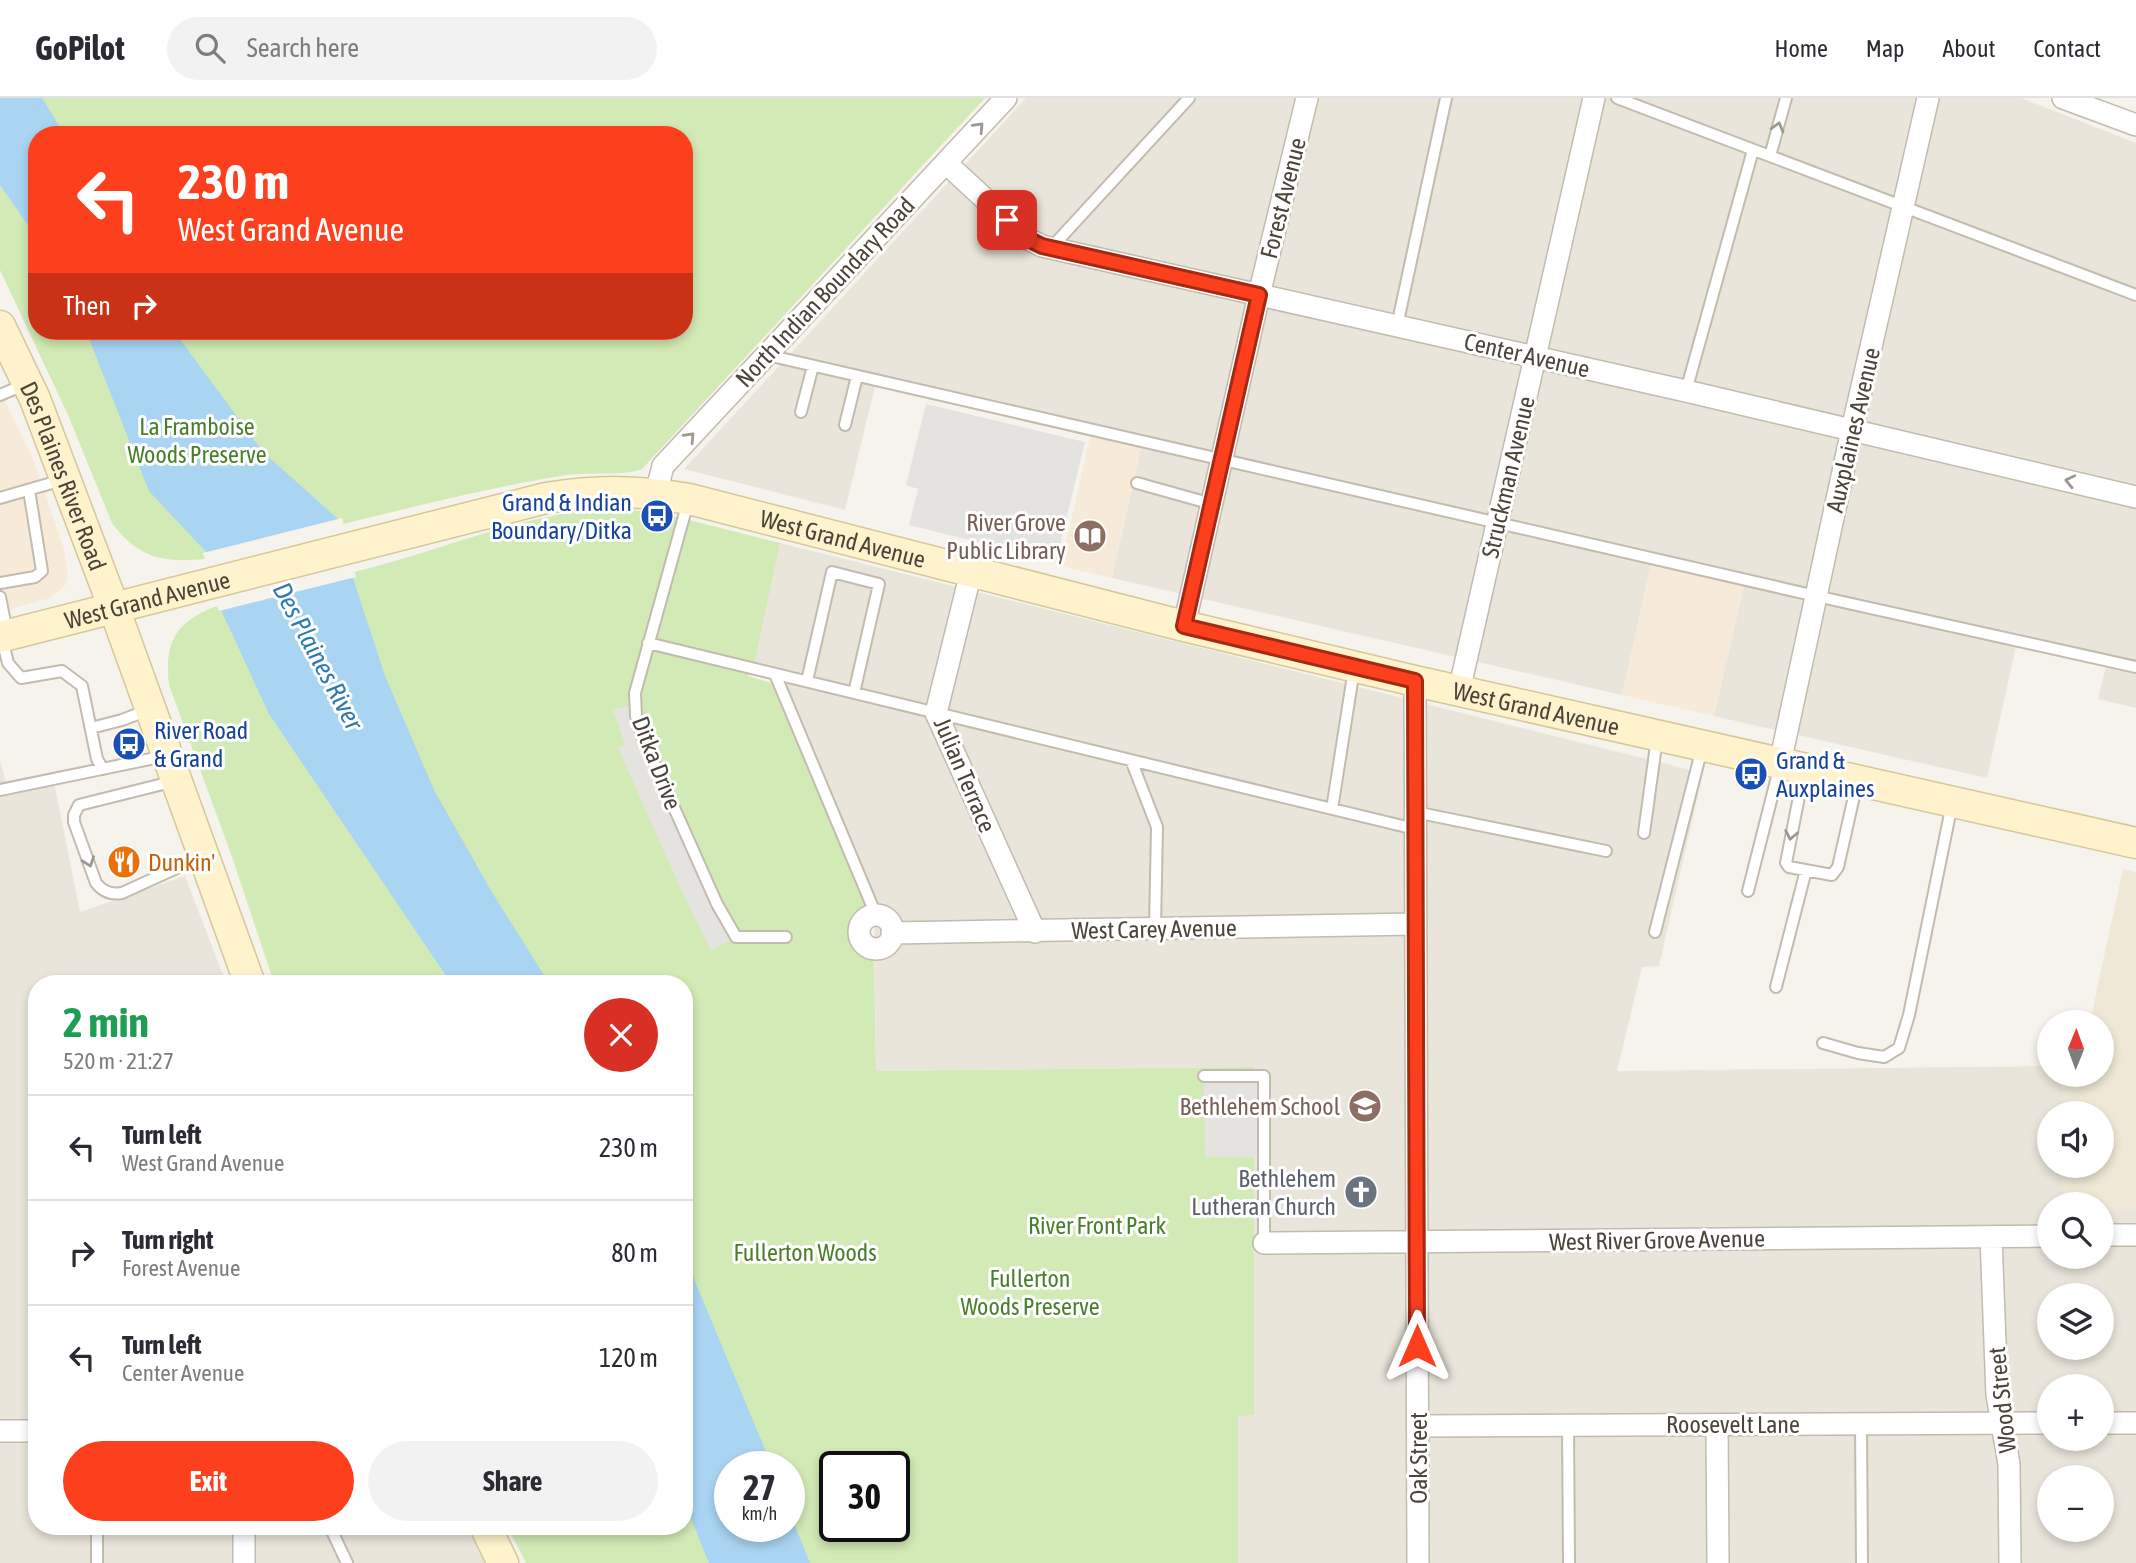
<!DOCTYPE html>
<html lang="en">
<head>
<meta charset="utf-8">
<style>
  :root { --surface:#fff; --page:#f2f2f3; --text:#2b2b33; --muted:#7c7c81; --line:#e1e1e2; --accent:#fc3f1d }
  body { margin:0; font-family:"Asap Condensed",sans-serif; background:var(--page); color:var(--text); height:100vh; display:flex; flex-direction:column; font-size:26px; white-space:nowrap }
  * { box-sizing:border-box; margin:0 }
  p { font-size:23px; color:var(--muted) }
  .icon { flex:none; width:38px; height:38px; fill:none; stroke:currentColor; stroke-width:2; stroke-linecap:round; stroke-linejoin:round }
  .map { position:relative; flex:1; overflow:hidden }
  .details { position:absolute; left:28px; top:877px; width:665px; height:560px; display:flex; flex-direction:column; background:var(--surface); border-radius:28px; box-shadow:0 4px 10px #0003 }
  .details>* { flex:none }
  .top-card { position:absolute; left:28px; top:28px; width:665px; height:214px; border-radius:28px; box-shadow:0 4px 10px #0003; background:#fc3f1d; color:#fff; overflow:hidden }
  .needle { width:46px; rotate:1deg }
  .controls { position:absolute; left:2037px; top:912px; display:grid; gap:14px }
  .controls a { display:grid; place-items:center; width:77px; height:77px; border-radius:50%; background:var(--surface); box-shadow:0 4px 10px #0003; font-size:35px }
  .speed { position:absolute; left:714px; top:1353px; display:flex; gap:14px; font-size:35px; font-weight:700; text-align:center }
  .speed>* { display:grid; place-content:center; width:91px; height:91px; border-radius:50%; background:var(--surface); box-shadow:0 4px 10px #0003; line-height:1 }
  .speed small { font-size:18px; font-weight:400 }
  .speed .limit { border:4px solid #111; border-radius:10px; background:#fff; color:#111 }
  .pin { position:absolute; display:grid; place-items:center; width:60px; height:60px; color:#fff; margin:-30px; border-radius:14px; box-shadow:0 4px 10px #0006 }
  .me { position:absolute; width:77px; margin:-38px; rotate:0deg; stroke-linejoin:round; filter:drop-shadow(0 0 5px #0008) }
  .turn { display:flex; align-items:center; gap:24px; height:147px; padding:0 35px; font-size:32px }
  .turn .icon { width:91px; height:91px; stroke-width:2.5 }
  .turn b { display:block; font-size:49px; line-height:60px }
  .then { display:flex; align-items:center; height:66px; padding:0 35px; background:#0003; gap:14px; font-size:26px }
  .round { display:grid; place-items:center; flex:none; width:74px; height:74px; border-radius:37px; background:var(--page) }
  .headline { display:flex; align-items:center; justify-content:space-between; height:119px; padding:0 35px }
  h1 { font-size:42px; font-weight:700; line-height:52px; color:#1e9e55 }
  .action { display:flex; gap:14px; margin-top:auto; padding:14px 35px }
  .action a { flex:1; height:80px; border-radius:42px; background:var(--accent); color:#fff; font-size:28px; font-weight:700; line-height:80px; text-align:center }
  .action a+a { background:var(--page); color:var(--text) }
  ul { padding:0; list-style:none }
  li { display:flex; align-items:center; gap:21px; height:105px; padding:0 35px; border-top:2px solid var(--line) }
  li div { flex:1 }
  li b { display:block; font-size:26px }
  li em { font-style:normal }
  header { display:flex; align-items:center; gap:42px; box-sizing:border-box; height:98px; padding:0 35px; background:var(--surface); border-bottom:2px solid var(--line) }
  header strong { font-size:33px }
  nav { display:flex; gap:38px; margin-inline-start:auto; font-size:24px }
  .search { width:490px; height:63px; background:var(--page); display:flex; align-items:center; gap:18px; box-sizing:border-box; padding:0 24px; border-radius:38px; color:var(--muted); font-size:26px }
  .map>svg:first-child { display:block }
  .residential { fill:#eae5da; fill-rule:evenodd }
  .commercial { fill:#f7ead8 }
  .education { fill:#efe8d6 }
  .green { fill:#d2eab5; fill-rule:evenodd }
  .parking { fill:#e5e3e0 }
  .water { fill:#a9d4f2 }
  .pier { fill:#f6f3ec }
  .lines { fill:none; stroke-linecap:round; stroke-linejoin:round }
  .lane-casing { stroke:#c2bbae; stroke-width:14 }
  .street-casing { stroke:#c2bbae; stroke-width:24 }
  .secondary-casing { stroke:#d6c79b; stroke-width:33 }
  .lane { stroke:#fff; stroke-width:10 }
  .street { stroke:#fff; stroke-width:21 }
  .secondary { stroke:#fff3cd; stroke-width:30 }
  .oneway { stroke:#9c9892 }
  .route-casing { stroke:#a42913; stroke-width:18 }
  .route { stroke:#fc3f1d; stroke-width:12 }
  .labels { text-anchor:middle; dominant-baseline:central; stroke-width:6; stroke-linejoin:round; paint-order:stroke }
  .street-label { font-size:24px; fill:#4b4439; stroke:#fff }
  .park-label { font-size:24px; fill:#4a7f2a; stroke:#fff }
  .transit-label { font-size:24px; fill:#164399; stroke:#fff; text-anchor:start }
  .education-label { font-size:24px; fill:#785e54; stroke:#fff; text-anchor:end }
  .food-label { font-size:24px; fill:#c56008; stroke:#fff; text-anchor:start }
  .worship-label { font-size:24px; fill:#5b616d; stroke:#fff; text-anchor:end }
  .water-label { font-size:26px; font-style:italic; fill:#2e7ab2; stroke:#fff }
</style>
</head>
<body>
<header>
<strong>GoPilot</strong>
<div class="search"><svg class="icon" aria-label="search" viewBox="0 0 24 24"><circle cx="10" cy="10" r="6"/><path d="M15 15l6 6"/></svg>Search here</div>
<nav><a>Home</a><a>Map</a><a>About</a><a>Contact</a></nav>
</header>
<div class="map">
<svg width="2136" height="1465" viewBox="0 0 2136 1465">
  <rect width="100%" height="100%" fill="#f6f3ec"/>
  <path class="residential" d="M1026 0H2021L2136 45V610L2098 601 2108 559 2018 539 1987 680 1714 618 1746 478 1653 457 1622 597 1112 480 1143 341 877 280 845 412 684 371Z
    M780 445 1703 675 1659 868 1642 869 1617 973 2049 968V976L2063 977V1015H2049V1068H2063V1106H2049V1158H2102V1113L2136 1112V1465H1238V1317H1254V969L876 973 874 812 775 576 751 570ZM2049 1197H2102V1250H2049ZM2049 1288H2102V1340H2049ZM2049 1379H2102V1432H2049Z
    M0 662 8 693 54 684 80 814 185 778 226 885 37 886V1428H467L485 1465H0Z"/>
  <path class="commercial" d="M0 292 34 363 64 451 68 477 65 487 50 500 0 514Z
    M1092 330 1143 341 1112 480 1061 468Z
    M1653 457 1746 477 1714 618 1622 597Z"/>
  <path class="education" d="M2123 771 2136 774V1112L2102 1113V1106H2063V1068H2102V1015H2063V977L2102 976V924H2090Z"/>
  <path class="green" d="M0 0H985L642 371C626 378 586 374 566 377 491 389 417 408 343 426L341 420 203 455 205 461C163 465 138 460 112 425L68 317 0 172ZM37 37H684V233H37Z
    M610 410 661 415 780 445 754 567H752L748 578 771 585 868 811 856 817C846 836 851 854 874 857L876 973 1254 969V1317L1238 1318V1465H526L507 1428H684V886L274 885 231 756 169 587C164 544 176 523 217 508L219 512 355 479 354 474C439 454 523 415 610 410ZM730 1368H789V1428H730ZM835 1368H894V1428H835Z"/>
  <path class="parking" d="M926 306 1085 344 1056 463 909 427 918 391 906 387Z
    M635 606 636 618 736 839 711 853 680 789 618 650 625 647 613 612Z
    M1204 978H1264V1059H1205Z"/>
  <path class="water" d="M0 0H42L65 37H37V140L0 87Z
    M86 233H174L263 354 338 421 353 480 385 578 435 694 493 796 549 885H451L269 616 221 512 206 454 149 393Z
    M684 1157 772 1368H730V1428H789V1413L810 1465H709L684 1404Z"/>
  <path class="pier" d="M342 420 356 479 219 513 203 455Z"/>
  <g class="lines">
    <defs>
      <path id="lane" d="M1617 0 2136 197
        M1770 58 1786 0
        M1051 150 1189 0
        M1397 228 1446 0
        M767 257 1816 498 2136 569
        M1686 293 1753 52
        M0 297 26 286
        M801 314 813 268
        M845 327 857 278
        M1137 385 1212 406
        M0 400 62 382
        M688 404 635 595 636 618 643 640 717 806 736 839H786
        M0 485 35 479 42 473 29 392
        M0 499 7 534
        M2 541 8 565 21 580 62 573 82 588 97 661 103 671
        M648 545 1415 731
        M775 576 876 817
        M807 583 832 474 879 486 854 595
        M91 630 122 622 148 612
        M1131 662 1157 729 1155 831
        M1804 673 1786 765 1789 769 1832 777 1838 769 1857 685
        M175 683 79 707 74 717V724L96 785C103 794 111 797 122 795L201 759
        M0 692 165 658
        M1332 711 1354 571
        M1415 714 1606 753
        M1644 735 1657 640
        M1748 793 1780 667
        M1655 834 1702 650
        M1776 889 1806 772
        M1823 945 1858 955 1884 959 1899 950 1909 917 1952 706
        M1204 978H1264V1145
        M1861 1326 1862 1465
        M1568 1327 1569 1465
        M97 1428V1465
        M331 1431 347 1465"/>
      <path id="street" d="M2063 0 2136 27
        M946 65 1028 141 1042 148 1686 293 2136 399
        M656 395 663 368 1006 0
        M971 474 936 615 1035 834
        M1184 528 1259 197 1307 0
        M1415 583 1418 1465
        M1459 593 1594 0
        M1780 665 1852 332 1928 0
        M859 834a17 17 0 1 1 34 0a17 17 0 1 1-34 0Z
        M892 835 1416 826
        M2102 1137H2136
        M1991 1139 1997 1297 2009 1366 2010 1465
        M1264 1145 2049 1138
        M2102 1325H2136
        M1717 1327 1718 1465
        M1418 1328 2049 1325
        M0 1333H37
        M244 1428V1465"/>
      <g id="secondary">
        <path id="s1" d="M0 228 35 301 114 510 250 886"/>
        <path id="s2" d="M0 539 546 400C597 392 638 392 689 401L1184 528 1415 583 2136 745"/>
        <path d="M485 1428 503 1465"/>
      </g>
    </defs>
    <use href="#lane" class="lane-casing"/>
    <use href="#street" class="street-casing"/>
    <use href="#secondary" class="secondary-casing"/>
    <use href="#lane" class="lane"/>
    <use href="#street" class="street"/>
    <use href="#secondary" class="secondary"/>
  </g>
  <defs><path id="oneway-chevron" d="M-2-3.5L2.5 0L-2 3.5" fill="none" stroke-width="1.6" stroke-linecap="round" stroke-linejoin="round" transform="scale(1.75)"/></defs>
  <g class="oneway">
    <use href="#oneway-chevron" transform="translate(979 29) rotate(-47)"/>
    <use href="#oneway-chevron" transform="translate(1778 29) rotate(-74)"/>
    <use href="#oneway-chevron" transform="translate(690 339) rotate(-47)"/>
    <use href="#oneway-chevron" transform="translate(2070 383) rotate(-167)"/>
    <use href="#oneway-chevron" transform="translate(1791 737) rotate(101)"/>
    <use href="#oneway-chevron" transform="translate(89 764) rotate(70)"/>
  </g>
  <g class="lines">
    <defs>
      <path id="route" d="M1007 122 1028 141 1042 148 1259 197 1184 528 1415 583 1417 1248"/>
    </defs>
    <use href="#route" class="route-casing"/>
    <use href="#route" class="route"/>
  </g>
  <defs>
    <symbol id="bus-disc" viewBox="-11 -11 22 22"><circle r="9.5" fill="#1a4fb4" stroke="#fff"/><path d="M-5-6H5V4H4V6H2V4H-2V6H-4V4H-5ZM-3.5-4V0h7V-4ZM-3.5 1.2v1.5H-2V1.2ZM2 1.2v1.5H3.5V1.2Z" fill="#fff"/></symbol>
    <symbol id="library-disc" viewBox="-11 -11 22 22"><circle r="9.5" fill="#8d6e63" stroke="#fff"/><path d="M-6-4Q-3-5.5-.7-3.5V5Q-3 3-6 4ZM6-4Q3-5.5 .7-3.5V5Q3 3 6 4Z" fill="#fff"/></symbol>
    <symbol id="restaurant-disc" viewBox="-11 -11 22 22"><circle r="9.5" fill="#e8710a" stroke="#fff"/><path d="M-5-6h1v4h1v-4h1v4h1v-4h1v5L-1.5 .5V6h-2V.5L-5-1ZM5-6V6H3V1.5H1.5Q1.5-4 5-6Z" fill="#fff"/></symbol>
    <symbol id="school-disc" viewBox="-11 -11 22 22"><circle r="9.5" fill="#8d6e63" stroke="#fff"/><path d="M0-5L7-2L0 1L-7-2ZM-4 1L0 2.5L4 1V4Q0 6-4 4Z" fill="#fff"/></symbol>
    <symbol id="church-disc" viewBox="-11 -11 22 22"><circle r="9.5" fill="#6b7280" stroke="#fff"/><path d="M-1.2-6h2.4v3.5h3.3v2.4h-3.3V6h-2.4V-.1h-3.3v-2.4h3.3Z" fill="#fff"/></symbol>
  </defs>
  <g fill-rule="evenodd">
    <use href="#bus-disc" x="638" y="399" width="38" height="38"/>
    <use href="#library-disc" x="1071" y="419" width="38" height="38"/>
    <use href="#bus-disc" x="110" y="627" width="38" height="38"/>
    <use href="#bus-disc" x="1732" y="657" width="38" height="38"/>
    <use href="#restaurant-disc" x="105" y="745" width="38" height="38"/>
    <use href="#school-disc" x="1346" y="989" width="38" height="38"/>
    <use href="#church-disc" x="1342" y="1075" width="38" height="38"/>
  </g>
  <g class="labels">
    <g class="street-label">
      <text transform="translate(1283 100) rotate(-76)">Forest Avenue</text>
      <text transform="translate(825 194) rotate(-47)">North Indian Boundary Road</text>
      <text transform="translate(1527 257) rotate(13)">Center Avenue</text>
      <text transform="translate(1853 332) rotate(-77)">Auxplaines Avenue</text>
      <text stroke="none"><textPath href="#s1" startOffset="163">Des Plaines River Road</textPath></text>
      <text transform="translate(1508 379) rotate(-77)">Struckman Avenue</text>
      <text stroke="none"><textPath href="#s2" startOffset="866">West Grand Avenue</textPath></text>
      <text stroke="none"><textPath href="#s2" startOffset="152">West Grand Avenue</textPath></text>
      <text stroke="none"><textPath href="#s2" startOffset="1580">West Grand Avenue</textPath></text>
      <text transform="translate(657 665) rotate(69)">Ditka Drive</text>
      <text transform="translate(965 677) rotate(67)">Julian Terrace</text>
      <text transform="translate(1154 831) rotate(-1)">West Carey Avenue</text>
      <text transform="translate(1657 1142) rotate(-1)">West River Grove Avenue</text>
      <text transform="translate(2002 1302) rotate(-96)">Wood Street</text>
      <text x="1733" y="1326">Roosevelt Lane</text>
      <text transform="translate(1418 1360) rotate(-90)">Oak Street</text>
    </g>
    <g class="park-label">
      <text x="197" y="328">La Framboise<tspan x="197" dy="28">Woods Preserve</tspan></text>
      <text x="1097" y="1127">River Front Park</text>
      <text x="805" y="1154">Fullerton Woods</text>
      <text x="1030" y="1180">Fullerton<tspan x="1030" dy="28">Woods Preserve</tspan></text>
    </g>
    <g class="transit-label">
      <text x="632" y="404" text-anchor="end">Grand &amp; Indian<tspan x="632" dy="28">Boundary/Ditka</tspan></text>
      <text x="154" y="632">River Road<tspan x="154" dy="28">&amp; Grand</tspan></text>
      <text x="1776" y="662">Grand &amp;<tspan x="1776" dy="28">Auxplaines</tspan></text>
    </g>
    <g class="education-label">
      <text x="1066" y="424">River Grove<tspan x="1066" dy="28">Public Library</tspan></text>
      <text x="1340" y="1008">Bethlehem School</text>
    </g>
    <g class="food-label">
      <text x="148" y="764">Dunkin'</text>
    </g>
    <g class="worship-label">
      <text x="1336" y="1080">Bethlehem<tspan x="1336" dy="28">Lutheran Church</tspan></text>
    </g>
    <g class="water-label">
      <text transform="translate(318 558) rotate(62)">Des Plaines River</text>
    </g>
  </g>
</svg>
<div class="controls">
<a><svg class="needle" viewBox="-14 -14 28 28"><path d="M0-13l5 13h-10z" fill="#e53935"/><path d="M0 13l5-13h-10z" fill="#7c7c81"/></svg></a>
<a><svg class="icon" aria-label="sound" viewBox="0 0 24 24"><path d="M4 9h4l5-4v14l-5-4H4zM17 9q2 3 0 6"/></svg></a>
<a><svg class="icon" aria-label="search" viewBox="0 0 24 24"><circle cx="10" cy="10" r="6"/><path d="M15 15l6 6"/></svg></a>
<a><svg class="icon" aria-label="layers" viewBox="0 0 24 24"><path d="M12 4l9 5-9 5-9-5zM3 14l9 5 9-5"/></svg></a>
<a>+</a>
<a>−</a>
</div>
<div class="speed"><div>27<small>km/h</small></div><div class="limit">30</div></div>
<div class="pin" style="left:1007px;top:122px;background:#d93025"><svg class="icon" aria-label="arrive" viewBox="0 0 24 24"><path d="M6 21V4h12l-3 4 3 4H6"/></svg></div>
<svg class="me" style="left:1417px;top:1248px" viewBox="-20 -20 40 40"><path d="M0-17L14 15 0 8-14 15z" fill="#fc3f1d" stroke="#fff" stroke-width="4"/></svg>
<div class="top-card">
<div class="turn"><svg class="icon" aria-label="left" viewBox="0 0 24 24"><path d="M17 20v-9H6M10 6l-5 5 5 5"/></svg><div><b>230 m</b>West Grand Avenue</div></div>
<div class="then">Then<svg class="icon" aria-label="right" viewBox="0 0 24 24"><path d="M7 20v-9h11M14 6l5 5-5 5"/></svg></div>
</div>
<section class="details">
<div class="headline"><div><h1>2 min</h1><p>520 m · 21:27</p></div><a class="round" style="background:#d93025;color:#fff"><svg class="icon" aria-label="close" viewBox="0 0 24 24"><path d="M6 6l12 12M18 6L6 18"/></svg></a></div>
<ul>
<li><svg class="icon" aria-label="left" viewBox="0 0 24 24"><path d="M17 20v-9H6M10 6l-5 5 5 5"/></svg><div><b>Turn left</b><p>West Grand Avenue</p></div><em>230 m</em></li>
<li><svg class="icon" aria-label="right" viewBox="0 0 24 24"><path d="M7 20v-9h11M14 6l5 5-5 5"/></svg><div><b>Turn right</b><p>Forest Avenue</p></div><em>80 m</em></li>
<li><svg class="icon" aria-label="left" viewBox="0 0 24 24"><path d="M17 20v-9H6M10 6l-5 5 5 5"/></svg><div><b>Turn left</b><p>Center Avenue</p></div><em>120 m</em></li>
</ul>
<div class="action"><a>Exit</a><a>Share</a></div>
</section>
</div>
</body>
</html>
